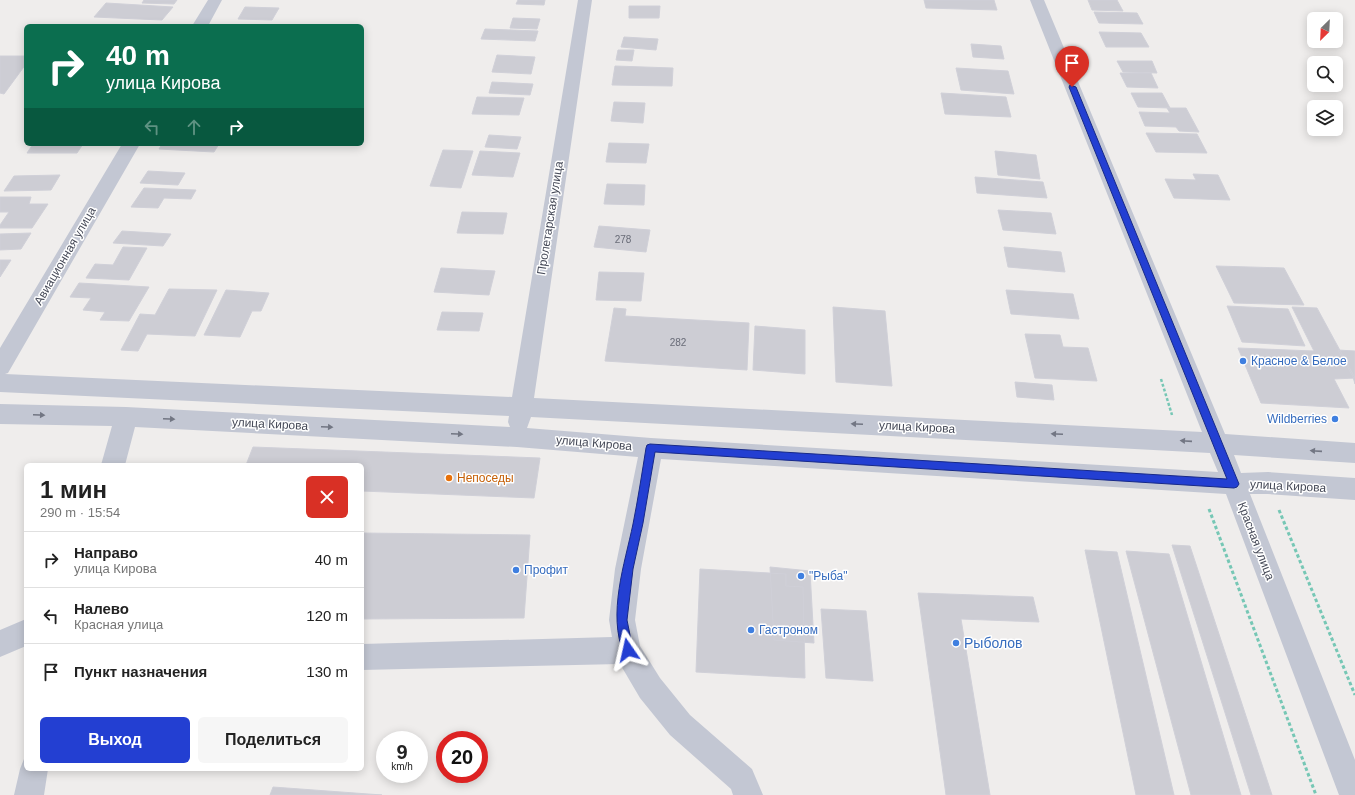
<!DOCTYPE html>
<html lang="ru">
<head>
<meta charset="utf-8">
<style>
  :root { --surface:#fff; --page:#f6f6f6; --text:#222; --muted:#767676; --line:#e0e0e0; --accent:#233fd2 }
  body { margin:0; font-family:Helvetica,sans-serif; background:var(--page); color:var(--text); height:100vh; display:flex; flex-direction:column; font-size:15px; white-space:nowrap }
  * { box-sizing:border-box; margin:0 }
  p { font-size:13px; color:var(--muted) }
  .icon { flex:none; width:22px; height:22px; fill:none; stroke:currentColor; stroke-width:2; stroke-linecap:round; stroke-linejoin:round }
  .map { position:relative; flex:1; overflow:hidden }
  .panel { position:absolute; left:24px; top:463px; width:340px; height:308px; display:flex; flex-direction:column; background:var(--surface); border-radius:6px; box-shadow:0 2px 10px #0003 }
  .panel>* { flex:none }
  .guide { position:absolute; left:24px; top:24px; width:340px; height:122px; border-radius:6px; box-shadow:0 2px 10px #0003; background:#0b6e4f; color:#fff; overflow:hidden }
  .needle { width:26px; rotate:204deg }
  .controls { position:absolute; left:1307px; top:12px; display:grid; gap:8px }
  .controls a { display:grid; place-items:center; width:36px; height:36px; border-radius:6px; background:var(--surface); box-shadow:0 2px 10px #0003; font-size:20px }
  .speed { position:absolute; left:376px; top:731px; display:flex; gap:8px; font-size:20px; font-weight:700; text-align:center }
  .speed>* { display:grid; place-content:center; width:52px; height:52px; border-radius:50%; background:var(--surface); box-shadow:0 2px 10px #0003; line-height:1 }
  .speed small { font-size:10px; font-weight:400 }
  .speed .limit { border:6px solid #d22; background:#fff; color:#111 }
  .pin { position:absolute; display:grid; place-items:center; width:34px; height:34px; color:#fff; margin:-41px -17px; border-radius:50% 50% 50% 0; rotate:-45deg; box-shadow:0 0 4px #0007 }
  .pin .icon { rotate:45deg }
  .me { position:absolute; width:44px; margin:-22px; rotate:349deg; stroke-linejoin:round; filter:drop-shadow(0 0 3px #0008) }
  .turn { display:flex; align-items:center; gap:14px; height:84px; padding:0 16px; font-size:18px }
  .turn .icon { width:52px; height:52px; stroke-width:2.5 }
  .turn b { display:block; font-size:28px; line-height:34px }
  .lanes { display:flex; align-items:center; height:38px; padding:0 16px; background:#0003; justify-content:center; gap:20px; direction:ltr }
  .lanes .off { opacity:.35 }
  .round { display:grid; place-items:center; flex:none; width:42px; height:42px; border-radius:6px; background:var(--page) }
  .head { display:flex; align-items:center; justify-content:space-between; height:68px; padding:0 16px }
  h1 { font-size:24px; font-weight:700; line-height:30px }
  .button { display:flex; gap:8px; margin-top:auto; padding:8px 16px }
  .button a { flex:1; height:46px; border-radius:6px; background:var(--accent); color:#fff; font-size:16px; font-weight:700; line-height:46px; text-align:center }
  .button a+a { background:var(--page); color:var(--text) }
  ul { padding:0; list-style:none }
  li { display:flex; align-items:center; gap:12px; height:56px; padding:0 16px; border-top:1px solid var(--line) }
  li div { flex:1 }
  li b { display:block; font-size:15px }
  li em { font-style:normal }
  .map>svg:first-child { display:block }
  .building { fill:#cdcdd4; stroke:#d0d0d8 }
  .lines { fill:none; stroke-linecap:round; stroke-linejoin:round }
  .path-far1 { stroke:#76c7b5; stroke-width:2.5; stroke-dasharray:3 2; stroke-linecap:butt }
  .path { stroke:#76c7b5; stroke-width:3; stroke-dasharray:3.5 2.5; stroke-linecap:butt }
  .minor { fill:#c3c7d3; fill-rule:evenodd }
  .oneway { fill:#727683 }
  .route { fill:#233fd2; stroke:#172988 }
  .shop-dot { fill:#3f7fe0; stroke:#fff; stroke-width:1.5 }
  .food-dot { fill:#e8710a; stroke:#fff; stroke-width:1.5 }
  .labels { text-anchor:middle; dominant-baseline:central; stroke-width:3; stroke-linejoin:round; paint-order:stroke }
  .number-label { font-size:10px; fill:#686b77 }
  .street-label { font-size:12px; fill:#464a58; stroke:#fff }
  .shop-label { font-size:12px; fill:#366cbe; stroke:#fff; text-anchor:start }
  .food-label { font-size:12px; fill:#c56008; stroke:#fff; text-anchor:start }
  .near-shop-label { font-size:14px; fill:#366cbe; stroke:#fff; text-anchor:start }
</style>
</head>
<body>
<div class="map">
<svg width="1355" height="795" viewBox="0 0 1355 795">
  <rect width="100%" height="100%" fill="#efedec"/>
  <path class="building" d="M144 0H177L174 4 142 3Z
    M518 0H545L544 5 516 4Z
    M924 0H994L997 10 926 8Z
    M1088 0H1117L1123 11 1092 10Z
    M106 3 173 7 162 20 94 17Z
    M629 6H660L659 18H629Z
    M245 7 279 8 272 20 238 19Z
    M1094 12 1137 13 1143 24 1099 23Z
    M513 18 540 19 537 29 510 28Z
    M485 29 538 31 535 41 481 39Z
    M1099 32 1141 33 1149 47H1106Z
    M624 37 658 39 656 50 621 47Z
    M971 44 1001 46 1004 59 973 57Z
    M618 50H634L632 61 616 60Z
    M497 55 535 57 531 74 492 72Z
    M0 56H26V64L4 94 0 93Z
    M1117 61H1152L1157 73 1123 72Z
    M615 66 673 68 672 86 612 85Z
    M956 68 1008 71 1014 94 961 90Z
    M1120 73H1151L1158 88 1127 87Z
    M492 82 533 84 530 95 489 93Z
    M941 93 1006 97 1011 117 945 114Z
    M1131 93H1162L1170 108 1138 107Z
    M477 97 524 98 519 115 472 114Z
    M614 102 645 103 643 123 611 121Z
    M1167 108H1186L1199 132 1179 131 1176 127 1145 126 1139 112 1170 113Z
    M1146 133 1197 134 1207 153 1156 152Z
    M489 135 521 137 517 149 485 147Z
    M609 143 649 144 646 163 606 162Z
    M33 144H83L77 153H27Z
    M162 144H219L214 152 159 149Z
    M443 150 473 151 461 188 430 186Z
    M480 151 520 153 513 177 472 175Z
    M995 151 1036 155 1040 179 998 175Z
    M148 171 185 173 178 185 140 183Z
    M1193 174 1218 175 1230 200 1174 198 1165 179 1196 180Z
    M60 175 51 190 4 191 14 176Z
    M975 177 1043 182 1047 198 977 193Z
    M607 184 645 185 644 205 604 204Z
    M144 188 196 190 191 199 164 198 158 208 131 207Z
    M0 197H31L29 204H48L32 228H0V225L9 212H0Z
    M998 210 1051 213 1056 234 1003 230Z
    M462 212 507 213 503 234 457 233Z
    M599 226 650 230 646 252 594 247Z
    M122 231 171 234 163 246 113 243Z
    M31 233 21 249 0 250V234Z
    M123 247 147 248 129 280 86 278 95 264 113 265Z
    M1004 247 1061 252 1065 272 1008 267Z
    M0 260H11L0 277Z
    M1216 266 1284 268 1304 305 1234 303Z
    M441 268 495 271 489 295 434 292Z
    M599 272 644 273 641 301 596 300Z
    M79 283 149 287 129 321 100 320 105 312 83 310 91 298 70 297Z
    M169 289 217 290 195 336 147 334 138 351 121 350 140 314 155 315Z
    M226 290 269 293 261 311H252L240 337 204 335Z
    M1006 290 1073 294 1079 319 1011 314Z
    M1227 306 1288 309 1305 346 1242 342Z
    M833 307 885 311 892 386 836 382Z
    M1292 307 1317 308 1355 378 1334 379 1349 408 1261 403 1238 348 1314 351Z
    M614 308 626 309 625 316 749 323 747 370 605 361Z
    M442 312 483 313 479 331 437 330Z
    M755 326 805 330V374L753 370Z
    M1025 334 1060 335 1063 347 1088 348 1097 381 1035 378Z
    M1338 350 1355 351V384L1353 377Z
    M1015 382 1052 385 1054 400 1017 397Z
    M253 447 540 458 534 498 362 491V465H246Z
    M362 533 530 535 524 618 362 619Z
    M1172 545 1190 546 1272 795H1251Z
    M1085 550 1117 552 1174 795H1136Z
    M1126 551 1169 554 1241 795H1191Z
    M770 567 810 571 814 643 774 640Z
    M700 569 786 574V586L803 587 805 678 696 672Z
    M918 593 1033 597 1039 622 961 619 990 795H946Z
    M821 609 866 611 873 681 826 678Z
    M273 787 382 795H270Z"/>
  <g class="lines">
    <path class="path-far1" d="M1161 379 1172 415"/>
    <path class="path" d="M1209 509 1316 795
      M1279 510 1355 695"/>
    <path class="minor" d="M208 0H222L208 26H192Z
      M578 0H592L534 398 1202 432 1030 0H1044L1225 434 1355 443V463L1234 455 1241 473 1268 472 1355 478V500L1268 494H1250L1355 760V795H1339L1226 494 661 459 641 569 635 620 640 646 660 678 690 715 752 769 763 795H733L731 789 670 735 640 698 620 664 362 670V644L612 637 609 620 615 569 638 457 517 447 135 427 125 465H101L112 426 0 424V404L126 407 510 427 508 422 509 416 0 392V348L122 144H140L8 373 5 374 512 397ZM531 417 1210 453 1218 472 651 438 527 428Z
      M26 619V646L0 657V630Z
      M26 758V769H48L44 795H14L20 769 24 759Z"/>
  </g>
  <defs><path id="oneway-solid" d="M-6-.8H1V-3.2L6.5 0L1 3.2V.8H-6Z"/></defs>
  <g class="oneway">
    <use href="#oneway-solid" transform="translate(39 415) rotate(2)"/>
    <use href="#oneway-solid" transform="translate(169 419) rotate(3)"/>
    <use href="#oneway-solid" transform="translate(857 424) rotate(-177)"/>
    <use href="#oneway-solid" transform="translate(327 427) rotate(3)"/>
    <use href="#oneway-solid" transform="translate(457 434) rotate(3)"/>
    <use href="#oneway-solid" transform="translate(1057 434) rotate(-177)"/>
    <use href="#oneway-solid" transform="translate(1186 441) rotate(-176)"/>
    <use href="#oneway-solid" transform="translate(1316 451) rotate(-176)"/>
  </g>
  <path class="route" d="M1070 85 1076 87 1239 484 1237 487 1234 488 655 452 643 523 633 569 627 620 633 650 631 654 628 655 624 654C607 614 625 563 633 524 638 499 642 473 646 448L647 445 650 444 1227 479 1069 87Z"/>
  <g class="shop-dot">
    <circle cx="1243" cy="361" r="4"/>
    <circle cx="1335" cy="419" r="4"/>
    <circle cx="516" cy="570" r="4"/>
    <circle cx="801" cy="576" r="4"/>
    <circle cx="751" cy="630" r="4"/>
    <circle cx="956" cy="643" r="4"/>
  </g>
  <circle class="food-dot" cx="449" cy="478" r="4"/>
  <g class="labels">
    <g class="number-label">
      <text x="623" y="239">278</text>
      <text x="678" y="342">282</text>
    </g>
    <g class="street-label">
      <text transform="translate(550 218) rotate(-81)">Пролетарская улица</text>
      <text transform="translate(65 256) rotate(-60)">Авиационная улица</text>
      <text transform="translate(270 424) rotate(3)">улица Кирова</text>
      <text transform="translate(917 427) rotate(3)">улица Кирова</text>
      <text transform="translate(594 443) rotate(5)">улица Кирова</text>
      <text transform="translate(1288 486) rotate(3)">улица Кирова</text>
      <text transform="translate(1256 541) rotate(69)">Красная улица</text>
    </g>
    <g class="shop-label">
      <text x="1251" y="361">Красное &amp; Белое</text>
      <text x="1327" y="419" text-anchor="end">Wildberries</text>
      <text x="524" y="570">Профит</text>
      <text x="809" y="576">"Рыба"</text>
      <text x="759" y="630">Гастроном</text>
    </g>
    <g class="food-label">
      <text x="457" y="478">Непоседы</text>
    </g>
    <g class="near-shop-label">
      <text x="964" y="643">Рыболов</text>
    </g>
  </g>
</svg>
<div class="controls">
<a><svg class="needle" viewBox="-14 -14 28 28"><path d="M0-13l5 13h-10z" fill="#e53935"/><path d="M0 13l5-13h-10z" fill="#767676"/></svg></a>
<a><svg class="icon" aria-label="search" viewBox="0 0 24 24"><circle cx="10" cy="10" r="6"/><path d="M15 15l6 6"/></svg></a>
<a><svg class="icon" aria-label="layers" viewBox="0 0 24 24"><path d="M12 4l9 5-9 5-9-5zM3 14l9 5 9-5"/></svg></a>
</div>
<div class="speed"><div>9<small>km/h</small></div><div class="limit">20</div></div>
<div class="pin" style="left:1072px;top:87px;background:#d93025"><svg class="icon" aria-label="arrive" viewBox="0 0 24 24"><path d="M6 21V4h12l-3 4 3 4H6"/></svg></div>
<svg class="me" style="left:628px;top:650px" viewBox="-20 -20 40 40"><path d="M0-17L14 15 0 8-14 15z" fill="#233fd2" stroke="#fff" stroke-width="4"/></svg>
<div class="guide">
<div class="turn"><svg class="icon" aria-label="right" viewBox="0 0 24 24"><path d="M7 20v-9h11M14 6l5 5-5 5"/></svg><div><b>40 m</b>улица Кирова</div></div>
<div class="lanes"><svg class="icon off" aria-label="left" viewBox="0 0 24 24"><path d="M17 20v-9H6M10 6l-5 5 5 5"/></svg><svg class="icon off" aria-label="ahead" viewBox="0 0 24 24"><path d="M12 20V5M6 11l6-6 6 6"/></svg><svg class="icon" aria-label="right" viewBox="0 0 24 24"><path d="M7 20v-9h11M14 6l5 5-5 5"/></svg></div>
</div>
<section class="panel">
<div class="head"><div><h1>1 мин</h1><p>290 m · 15:54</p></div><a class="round" style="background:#d93025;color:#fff"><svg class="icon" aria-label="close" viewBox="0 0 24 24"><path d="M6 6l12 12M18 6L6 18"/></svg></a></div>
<ul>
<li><svg class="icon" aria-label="right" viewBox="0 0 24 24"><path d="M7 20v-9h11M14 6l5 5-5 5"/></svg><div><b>Направо</b><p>улица Кирова</p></div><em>40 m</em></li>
<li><svg class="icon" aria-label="left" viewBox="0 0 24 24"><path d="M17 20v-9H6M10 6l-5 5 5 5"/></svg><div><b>Налево</b><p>Красная улица</p></div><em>120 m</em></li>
<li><svg class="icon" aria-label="arrive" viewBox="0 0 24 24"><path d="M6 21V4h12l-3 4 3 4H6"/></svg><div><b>Пункт назначения</b></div><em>130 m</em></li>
</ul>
<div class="button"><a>Выход</a><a>Поделиться</a></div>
</section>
</div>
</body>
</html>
